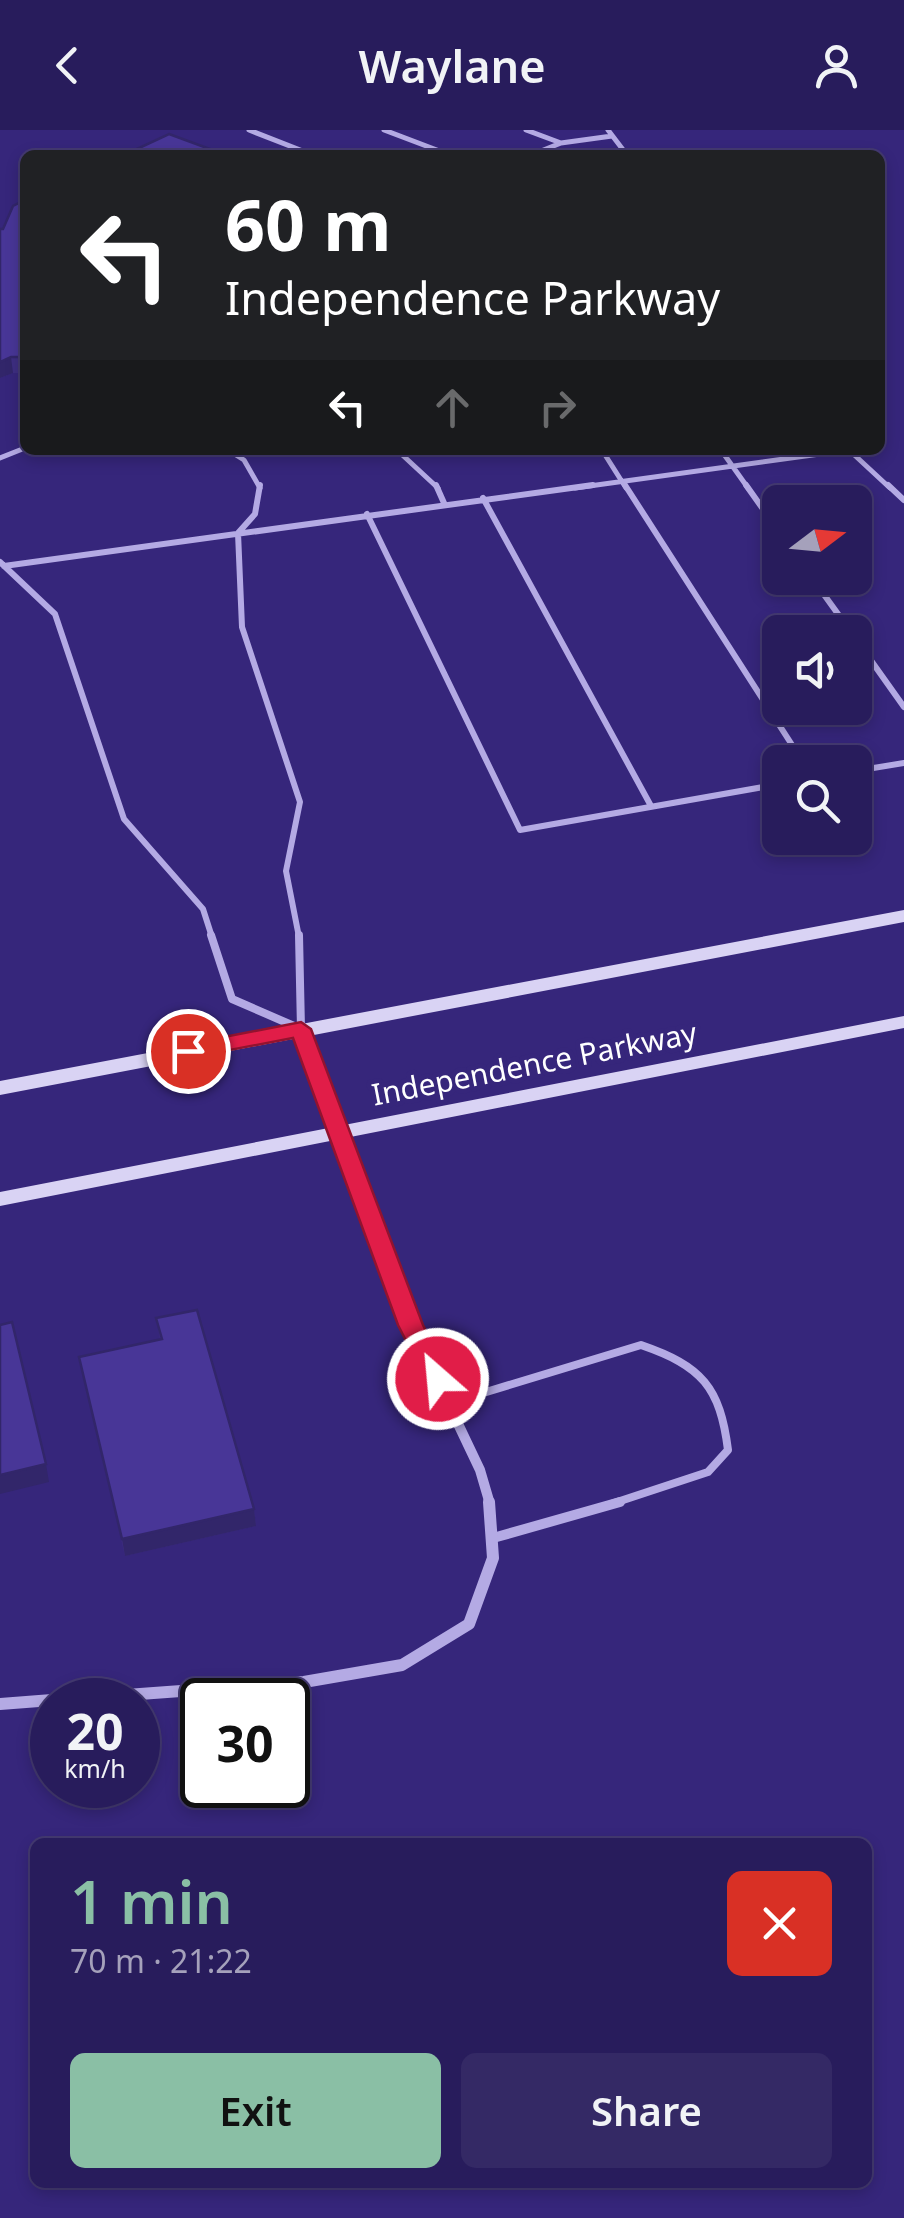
<!DOCTYPE html>
<html lang="en">
<head>
<meta charset="utf-8">
<style>
  :root { --surface:#281c5c; --page:#342965; --text:#f1f3f6; --muted:#a5a1bb; --line:#443a72; --accent:#8abfa5 }
  body { margin:0; font-family:"Noto Sans",sans-serif; background:var(--page); color:var(--text); height:100vh; display:flex; flex-direction:column; font-size:38px; white-space:nowrap }
  * { box-sizing:border-box; margin:0 }
  p { font-size:32px; color:var(--muted) }
  .icon { flex:none; width:55px; height:55px; fill:none; stroke:currentColor; stroke-width:2; stroke-linecap:round; stroke-linejoin:round }
  .map { position:relative; flex:1; overflow:hidden }
  .side { position:absolute; left:30px; top:1708px; width:842px; height:350px; display:flex; flex-direction:column; background:var(--surface); border-radius:15px; box-shadow:0 5px 15px #0003,0 0 0 2px var(--line) }
  .side>* { flex:none }
  .guide { position:absolute; left:20px; top:20px; width:865px; height:305px; border-radius:15px; box-shadow:0 5px 15px #0003,0 0 0 2px var(--line); background:#202124; color:#fff; overflow:hidden }
  .needle { width:65px; rotate:74deg }
  .buttons { position:absolute; left:762px; top:355px; display:grid; gap:20px }
  .buttons a { display:grid; place-items:center; width:110px; height:110px; border-radius:15px; background:var(--surface); box-shadow:0 5px 15px #0003,0 0 0 2px var(--line); font-size:50px }
  .speed { position:absolute; left:30px; top:1548px; display:flex; gap:20px; font-size:50px; font-weight:700; text-align:center }
  .speed>* { display:grid; place-content:center; width:130px; height:130px; border-radius:50%; background:var(--surface); box-shadow:0 5px 15px #0003,0 0 0 2px var(--line); line-height:1 }
  .speed small { font-size:25px; font-weight:400 }
  .speed .limit { border:5px solid #111; border-radius:15px; background:#fff; color:#111 }
  .pin { position:absolute; display:grid; place-items:center; width:85px; height:85px; color:#fff; margin:-42px; border:5px solid #fff; border-radius:50%; box-shadow:0 2px 10px #0007 }
  .me { position:absolute; width:110px; margin:-55px; rotate:333deg; stroke-linejoin:round; filter:drop-shadow(0 0 8px #0008) }
  .turn { display:flex; align-items:center; gap:35px; height:210px; padding:0 40px; font-size:45px }
  .turn .icon { width:130px; height:130px; stroke-width:2.5 }
  .turn b { display:block; font-size:70px; line-height:85px }
  .lanes { display:flex; align-items:center; height:95px; padding:0 40px; background:#0003; justify-content:center; gap:50px; direction:ltr }
  .lanes .off { opacity:.35 }
  .round { display:grid; place-items:center; flex:none; width:105px; height:105px; border-radius:15px; background:var(--page) }
  .head { display:flex; align-items:center; justify-content:space-between; height:170px; padding:0 40px }
  h1 { font-size:60px; font-weight:600; line-height:75px; color:var(--accent) }
  .primary-button { display:flex; gap:20px; margin-top:auto; padding:20px 40px }
  .primary-button a { flex:1; height:115px; border-radius:15px; background:var(--accent); color:#111; font-size:40px; font-weight:600; line-height:115px; text-align:center }
  .primary-button a+a { background:var(--page); color:var(--text) }
  header { display:flex; justify-content:space-between; align-items:center; height:130px; padding:0 40px; background:var(--surface); font-size:45px; font-weight:600 }
  .map>svg:first-child { display:block }
  .lines { fill:none; stroke-linecap:round; stroke-linejoin:round }
  .lane-far3 { stroke:#b4aae4; stroke-width:5 }
  .lane-far2 { stroke:#b4aae4; stroke-width:6 }
  .lane-far1 { stroke:#b4aae4; stroke-width:8 }
  .lane { stroke:#b4aae4; stroke-width:10 }
  .street-far1 { stroke:#b4aae4; stroke-width:10 }
  .street { stroke:#b4aae4; stroke-width:12 }
  .secondary { fill:#d9d3f4; fill-rule:evenodd }
  .wall { fill:#3e2e82 }
  .shaded-wall { fill:#32266a }
  .building { fill:#483697; stroke:#32266a; stroke-width:2.5 }
  .route { fill:#e11d48; stroke:#92132f; stroke-width:2.5 }
  .labels { text-anchor:middle; dominant-baseline:central; stroke-width:10; stroke-linejoin:round; paint-order:stroke }
  .street-label { font-size:30px; fill:#fff; stroke:#36267b }
</style>
</head>
<body>
<header><svg class="icon" aria-label="back" viewBox="0 0 24 24"><path d="M15 5l-7 7 7 7"/></svg>Waylane<svg class="icon" aria-label="person" viewBox="0 0 24 24"><circle cx="12" cy="8" r="4"/><path d="M4 21q1-7 8-7t8 7"/></svg></header>
<div class="map">
<svg width="904" height="2088" viewBox="0 0 904 2088">
  <rect width="100%" height="100%" fill="#36267b"/>
  <g class="lines">
    <path class="lane-far3" d="M249 0 313 25
      M384 0 450 25
      M526 0 561 13
      M608 0 627 25
      M531 25 561 13 612 6
      M228 320 244 330 260 358
      M397 320 438 358
      M602 320 626 358
      M721 320 748 358
      M849 320 890 358
      M0 328 25 318
      M575 358 849 320"/>
    <path class="lane-far2" d="M260 355 255 384 238 403 242 497 300 672 286 741 299 807
      M436 355 444 373
      M625 355 803 632
      M746 355 780 403
      M888 355 904 370
      M483 368 651 676
      M367 384 520 700 780 654
      M0 432 55 484 124 689 203 779 212 807
      M4 436 593 355
      M812 448 851 502
      M855 508 904 577
      M855 641 904 633"/>
    <path class="lane-far1" d="M211 805 232 869 301 899 299 805
      M450 1273 641 1215C702 1236 720 1257 728 1320L708 1342 611 1374"/>
    <path class="lane" d="M493 1408 620 1372"/>
    <path class="street-far1" d="M301 899 411 1195 480 1340 490 1374"/>
    <path class="street" d="M58 1570 304 1552 402 1535 469 1494 493 1428 489 1372
      M0 1574 52 1570"/>
    <path class="secondary" d="M904 780V792L0 965V951Z
      M904 886V898L0 1076V1062Z"/>
  </g>
  <path class="wall" d="M25 70V243H13L0 248 3 99Z
    M156 1188 254 1379 256 1396 125 1426 79 1227 160 1209Z"/>
  <path class="shaded-wall" d="M11 227 13 243 0 248V232Z
    M46 1334 49 1352 0 1364V1345Z
    M254 1379 256 1396 125 1426 122 1409Z"/>
  <path class="building" d="M169 4 226 25H124Z
    M25 70V227H11L0 232V99H3L13 76Z
    M197 1180 254 1379 122 1409 79 1227 162 1209 156 1188Z
    M12 1192 46 1334 0 1345V1195Z"/>
  <path class="route" d="M301 892 311 899 423 1195 450 1249 446 1256H429L398 1195 293 908 188 928 177 921 188 914Z"/>
  <g class="labels">
    <g class="street-label">
      <text transform="translate(534 933) rotate(-11)">Independence Parkway</text>
    </g>
  </g>
</svg>
<div class="buttons">
<a><svg class="needle" viewBox="-14 -14 28 28"><path d="M0-13l5 13h-10z" fill="#e53935"/><path d="M0 13l5-13h-10z" fill="#a5a1bb"/></svg></a>
<a><svg class="icon" aria-label="sound" viewBox="0 0 24 24"><path d="M4 9h4l5-4v14l-5-4H4zM17 9q2 3 0 6"/></svg></a>
<a><svg class="icon" aria-label="search" viewBox="0 0 24 24"><circle cx="10" cy="10" r="6"/><path d="M15 15l6 6"/></svg></a>
</div>
<div class="speed"><div>20<small>km/h</small></div><div class="limit">30</div></div>
<div class="pin" style="left:188px;top:921px;background:#d93025"><svg class="icon" aria-label="arrive" viewBox="0 0 24 24"><path d="M6 21V4h12l-3 4 3 4H6"/></svg></div>
<svg class="me" style="left:438px;top:1249px" viewBox="-20 -20 40 40"><circle r="17" fill="#e11d48" stroke="#fff" stroke-width="3"/><path d="M0-11L8 9 0 5-8 9z" fill="#fff"/></svg>
<div class="guide">
<div class="turn"><svg class="icon" aria-label="left" viewBox="0 0 24 24"><path d="M17 20v-9H6M10 6l-5 5 5 5"/></svg><div><b>60 m</b>Independence Parkway</div></div>
<div class="lanes"><svg class="icon" aria-label="left" viewBox="0 0 24 24"><path d="M17 20v-9H6M10 6l-5 5 5 5"/></svg><svg class="icon off" aria-label="ahead" viewBox="0 0 24 24"><path d="M12 20V5M6 11l6-6 6 6"/></svg><svg class="icon off" aria-label="right" viewBox="0 0 24 24"><path d="M7 20v-9h11M14 6l5 5-5 5"/></svg></div>
</div>
<section class="side">
<div class="head"><div><h1>1 min</h1><p>70 m · 21:22</p></div><a class="round" style="background:#d93025;color:#fff"><svg class="icon" aria-label="close" viewBox="0 0 24 24"><path d="M6 6l12 12M18 6L6 18"/></svg></a></div>
<div class="primary-button"><a>Exit</a><a>Share</a></div>
</section>
</div>
</body>
</html>
